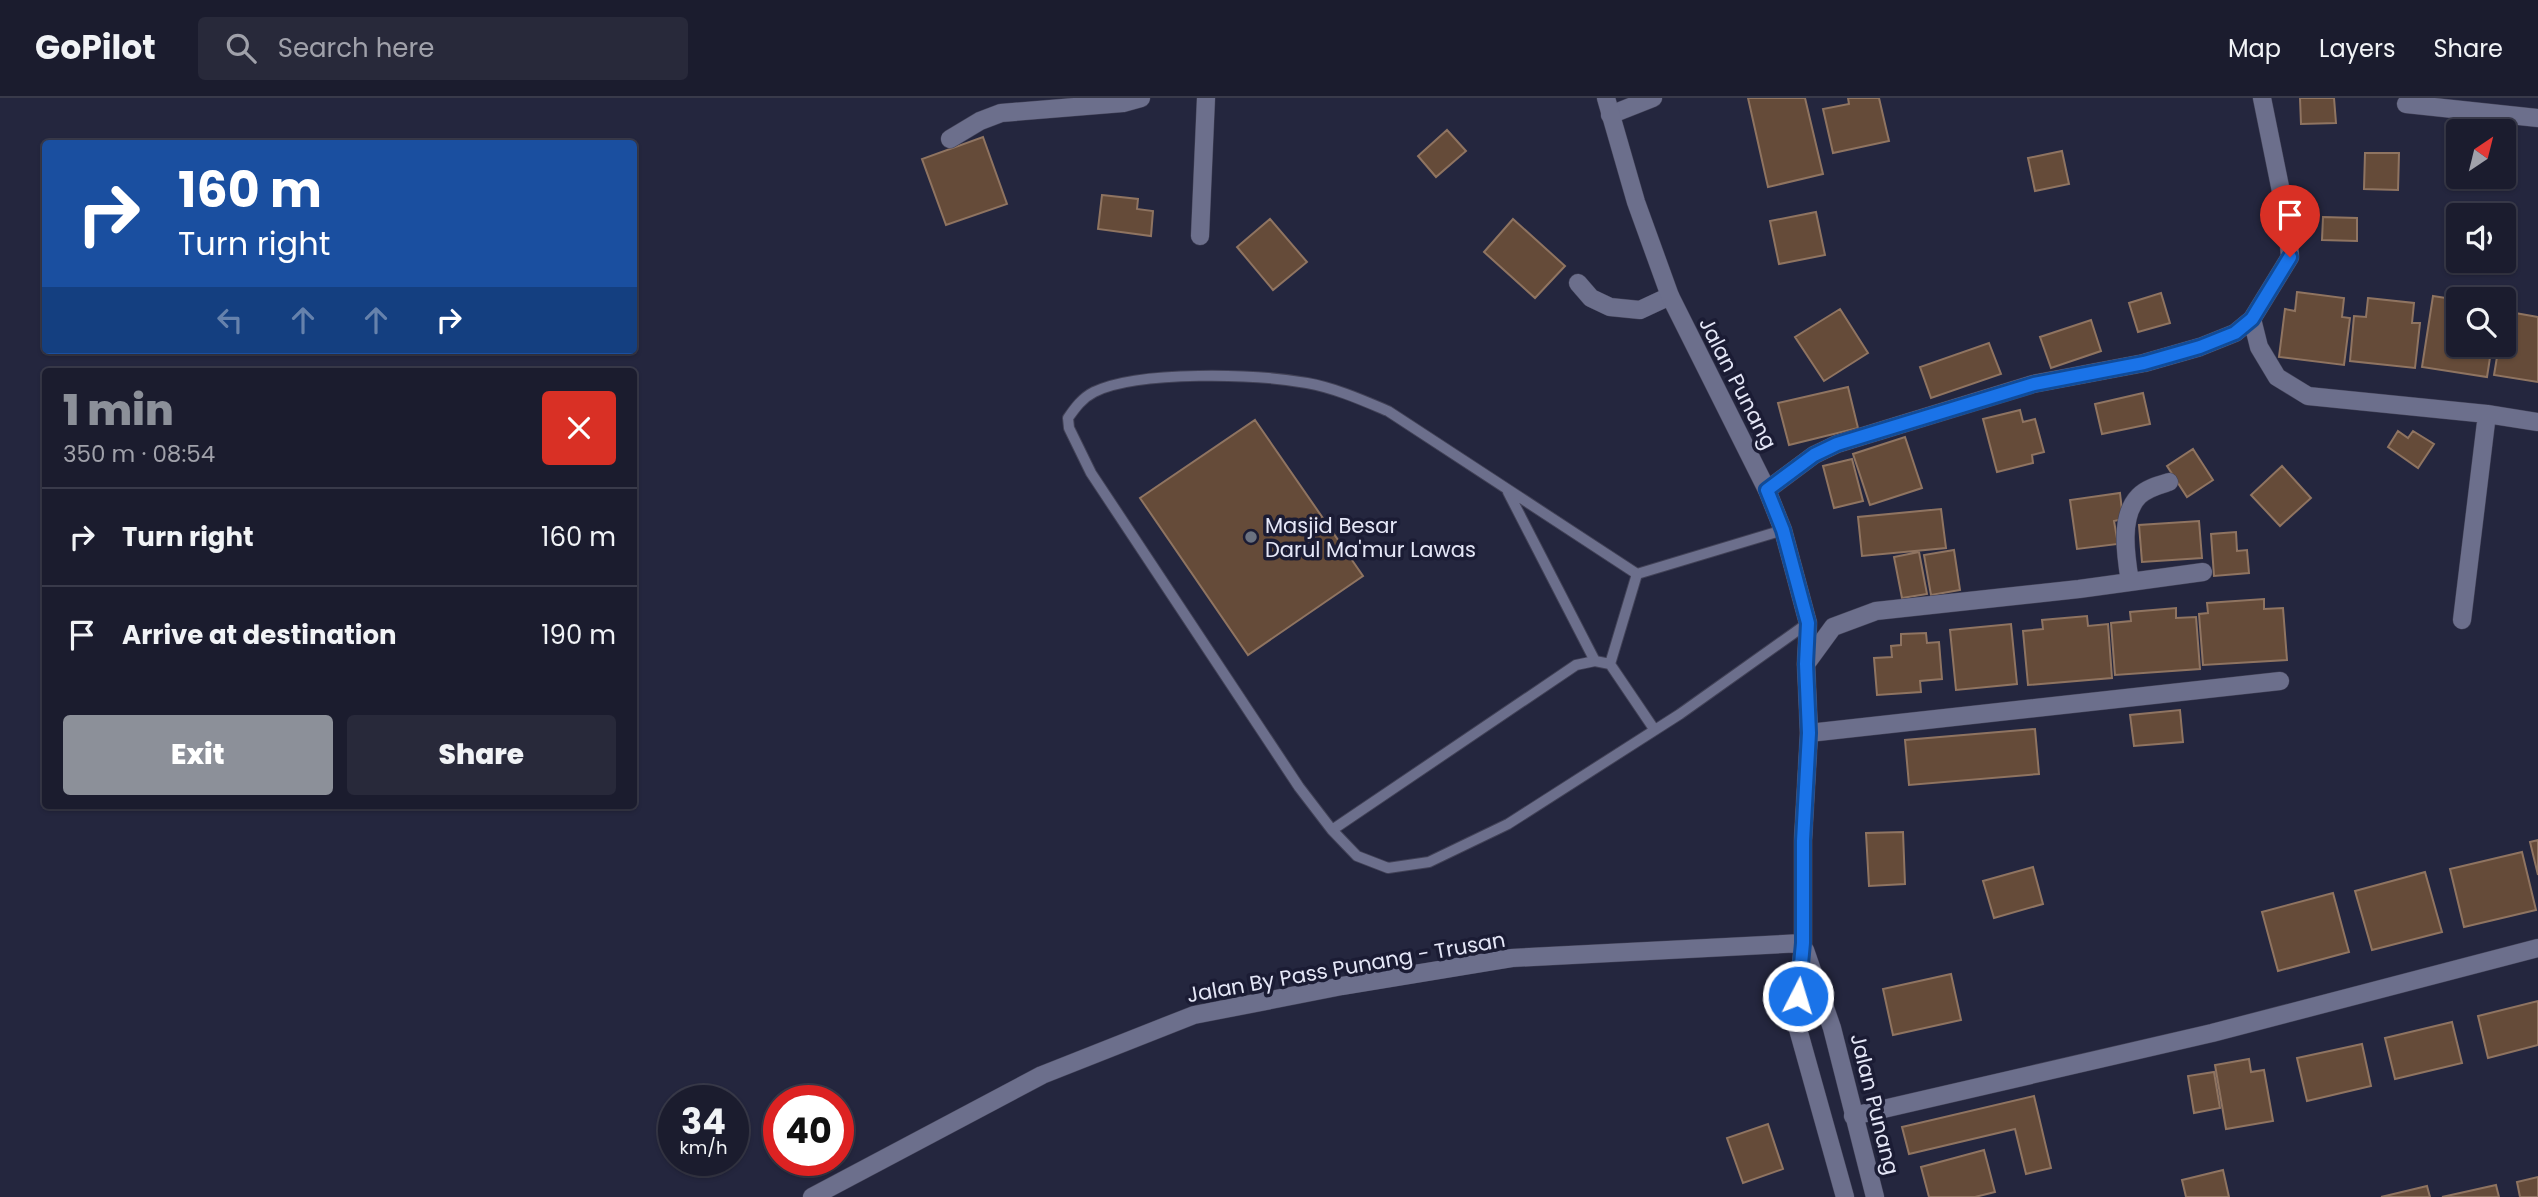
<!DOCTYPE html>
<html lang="en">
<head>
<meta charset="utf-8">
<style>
  :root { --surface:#1b1c2e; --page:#28293a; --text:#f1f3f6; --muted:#a0a1aa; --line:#393a4a; --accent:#8c9099 }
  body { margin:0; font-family:Poppins,sans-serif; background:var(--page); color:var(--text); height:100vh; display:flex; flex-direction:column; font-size:26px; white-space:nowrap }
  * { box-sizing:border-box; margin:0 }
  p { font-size:23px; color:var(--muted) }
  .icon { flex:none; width:38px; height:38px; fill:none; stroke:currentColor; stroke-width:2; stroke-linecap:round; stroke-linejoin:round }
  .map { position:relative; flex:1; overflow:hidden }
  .sheet { position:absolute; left:42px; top:270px; width:595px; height:441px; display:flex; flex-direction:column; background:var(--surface); border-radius:7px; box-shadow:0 2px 5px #0004,0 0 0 2px var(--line) }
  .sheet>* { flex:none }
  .guide { position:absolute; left:42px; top:42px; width:595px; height:214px; border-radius:7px; box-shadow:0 2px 5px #0004,0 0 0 2px var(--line); background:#1a4fa0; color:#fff; overflow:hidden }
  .needle { width:46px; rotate:35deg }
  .buttons { position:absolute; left:2446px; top:21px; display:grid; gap:14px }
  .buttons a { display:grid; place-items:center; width:70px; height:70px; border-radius:7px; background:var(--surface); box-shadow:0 2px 5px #0004,0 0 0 2px var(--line); font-size:35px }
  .speed { position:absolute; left:658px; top:987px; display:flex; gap:14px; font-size:35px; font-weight:700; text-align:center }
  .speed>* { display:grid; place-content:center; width:91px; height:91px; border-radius:50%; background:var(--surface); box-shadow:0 2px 5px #0004,0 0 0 2px var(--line); line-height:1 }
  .speed small { font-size:18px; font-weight:400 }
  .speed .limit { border:10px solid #d22; background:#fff; color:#111 }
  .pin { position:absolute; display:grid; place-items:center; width:60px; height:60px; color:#fff; margin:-72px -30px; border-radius:50% 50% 50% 0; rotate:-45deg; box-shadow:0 0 7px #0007 }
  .pin .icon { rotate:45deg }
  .me { position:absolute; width:77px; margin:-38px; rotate:5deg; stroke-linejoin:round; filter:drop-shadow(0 0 5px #0008) }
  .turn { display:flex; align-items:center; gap:24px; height:147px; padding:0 21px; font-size:32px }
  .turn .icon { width:91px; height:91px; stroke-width:2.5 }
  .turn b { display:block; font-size:49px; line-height:60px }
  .lanes { display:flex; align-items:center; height:66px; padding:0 21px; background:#0003; justify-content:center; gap:35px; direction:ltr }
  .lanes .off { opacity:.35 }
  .round { display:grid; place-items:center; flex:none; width:74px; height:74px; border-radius:7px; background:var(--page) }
  .head { display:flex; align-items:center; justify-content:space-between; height:119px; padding:0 21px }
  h1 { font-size:42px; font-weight:800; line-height:52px; color:var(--accent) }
  .button { display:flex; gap:14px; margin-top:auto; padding:14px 21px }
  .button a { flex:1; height:80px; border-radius:7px; background:var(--accent); color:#fff; font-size:28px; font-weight:800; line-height:80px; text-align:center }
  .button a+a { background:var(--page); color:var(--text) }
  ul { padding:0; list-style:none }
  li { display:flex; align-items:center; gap:21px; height:98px; padding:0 21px; border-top:2px solid var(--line) }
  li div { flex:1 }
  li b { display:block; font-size:26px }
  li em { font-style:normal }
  header { display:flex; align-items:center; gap:42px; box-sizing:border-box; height:98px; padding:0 35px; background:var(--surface); border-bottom:2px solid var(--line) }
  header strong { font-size:33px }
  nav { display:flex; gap:38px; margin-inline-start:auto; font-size:24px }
  .search { width:490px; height:63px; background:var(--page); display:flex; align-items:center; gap:18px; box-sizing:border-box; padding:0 24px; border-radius:7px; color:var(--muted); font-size:26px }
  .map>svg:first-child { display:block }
  .building { fill:#654b39; stroke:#8f7461; stroke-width:2 }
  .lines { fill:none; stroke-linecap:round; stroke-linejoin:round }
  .service-casing { stroke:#424257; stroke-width:12 }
  .minor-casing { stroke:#424257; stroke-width:19 }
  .tertiary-casing { stroke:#424257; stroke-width:19 }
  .service { stroke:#6c6f8c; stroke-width:10 }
  .minor { stroke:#6c6f8c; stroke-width:18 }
  .tertiary { stroke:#6c6f8c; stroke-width:18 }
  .route-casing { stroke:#114b97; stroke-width:18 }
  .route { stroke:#1a73e8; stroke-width:12 }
  .worship-dot { fill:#6b7280; stroke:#1b1c34; stroke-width:2.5 }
  .labels { text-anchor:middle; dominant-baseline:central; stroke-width:7; stroke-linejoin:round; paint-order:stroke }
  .street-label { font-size:21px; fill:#e5e7f7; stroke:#1b1c34 }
  .poi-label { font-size:21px; fill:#e5e7f7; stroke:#1b1c34; text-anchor:start }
</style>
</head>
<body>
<header>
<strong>GoPilot</strong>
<div class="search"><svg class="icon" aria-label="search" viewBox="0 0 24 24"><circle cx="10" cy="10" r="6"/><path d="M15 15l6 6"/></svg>Search here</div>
<nav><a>Map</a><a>Layers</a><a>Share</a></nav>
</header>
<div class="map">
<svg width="2538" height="1099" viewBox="0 0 2538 1099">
  <rect width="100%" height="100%" fill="#24263e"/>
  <path class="building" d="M1748 0H1805L1823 76 1768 89Z
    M1848 0H1879L1889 43 1833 55 1823 11 1849 6Z
    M2300 0H2334L2336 25 2301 26Z
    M1447 32 1466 53 1436 79 1418 58Z
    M983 39 1007 106 946 127 922 61Z
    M2062 53 2069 86 2035 93 2028 60Z
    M2365 55H2399L2398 92 2364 91Z
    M1102 97 1138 101 1137 111 1153 113 1151 138 1098 131Z
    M1816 114 1825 157 1779 166 1770 123Z
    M2323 119 2357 120V143L2322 142Z
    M1270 121 1307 164 1273 192 1237 149Z
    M1513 121 1565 168 1535 200 1484 154Z
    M2297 194 2344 200 2342 219 2350 220 2344 267 2279 259 2285 211 2295 213Z
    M2161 195 2170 225 2138 234 2129 205Z
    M2433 198 2459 202V247H2492L2487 279 2422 269Z
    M2368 200 2414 205 2412 225H2420L2415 270 2350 263 2354 218 2366 219Z
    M1840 211 1868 255 1824 283 1795 239Z
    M2504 213 2538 219V284L2494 277 2499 247H2504Z
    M2091 222 2101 253 2051 270 2040 239Z
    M1989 245 2001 276 1931 300 1920 269Z
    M1848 289 1858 330 1789 347 1778 305Z
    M2143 295 2150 326 2102 336 2095 306Z
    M2020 312 2023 324 2035 321 2044 354 2032 357 2033 365 1997 374 1983 321Z
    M1255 322 1363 478 1248 557 1140 400Z
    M2398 333 2408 340 2413 333 2434 346 2418 370 2388 349Z
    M1905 339 1922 390 1870 407 1853 356Z
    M2193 351 2213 382 2187 399 2167 368Z
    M1852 361 1863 403 1834 410 1823 368Z
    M2282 368 2311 400 2280 428 2251 397Z
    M2120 395 2123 421 2114 423 2118 446 2077 451 2070 402Z
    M1941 411 1946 450 1862 458 1858 419Z
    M2199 423 2202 460 2142 464 2139 427Z
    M2236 434 2237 453 2247 452 2249 475 2214 478 2211 436Z
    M1954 452 1960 492 1931 497 1924 457Z
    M1919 454 1927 496 1902 500 1894 459Z
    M2264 501V511L2283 510 2287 562 2203 567 2199 516 2208 515 2207 505Z
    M2176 510V520L2196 519 2200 571 2115 577 2111 525 2131 523 2130 514Z
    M2087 518 2088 528 2108 526 2112 580 2028 587 2023 533 2043 531 2042 522Z
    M2011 526 2017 586 1956 592 1950 532Z
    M1926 535 1927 545 1939 544 1942 581 1920 583 1921 594 1877 597 1874 560 1892 559 1891 548 1901 547V536Z
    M2180 612 2183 644 2134 648 2130 617Z
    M2035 631 2039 676 1909 687 1905 642Z
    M1903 734 1905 786 1869 788 1866 735Z
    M2538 742V777L2530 744Z
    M2522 754 2536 812 2464 829 2450 771Z
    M2033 769 2043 806 1994 820 1983 783Z
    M2425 774 2442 834 2372 852 2355 793Z
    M2333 795 2349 854 2278 873 2262 814Z
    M1951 876 1961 922 1893 937 1883 891Z
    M2538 903V947L2488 960 2478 918Z
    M2452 924 2462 965 2395 981 2385 940Z
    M2362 946 2371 988 2307 1003 2297 960Z
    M2249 961 2251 974 2264 972 2273 1023 2226 1031 2215 967Z
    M2214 974 2220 1010 2194 1015 2188 978Z
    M2034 998 2051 1070 2026 1076 2015 1031 1909 1056 1902 1029Z
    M1768 1026 1783 1071 1743 1085 1727 1040Z
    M1984 1052 1995 1094 1975 1099H1929L1921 1069Z
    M2223 1072 2229 1099H2186L2182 1082Z
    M2538 1079V1099H2520L2517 1084Z
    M2496 1087 2499 1099H2442Z
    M2427 1088 2430 1099H2381Z"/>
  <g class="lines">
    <defs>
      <path id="service" d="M1508 394 1595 563
        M1783 432 1637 476 1388 313C1362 302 1335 290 1307 285 1257 276 1139 272 1094 294 1082 300 1075 310 1068 320L1069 330 1091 375 1299 689 1332 732 1357 758 1388 770 1429 764 1508 726 1680 616 1808 525
        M1610 566 1637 476
        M1332 732 1576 567 1595 563 1610 566 1654 631"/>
      <path id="minor" d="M2406 6 2538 20
        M1610 17 1653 0
        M950 41 980 23 1001 15 1123 5 1141 0
        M1200 138 1206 0
        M1578 185 1591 200 1610 209 1640 212 1670 198
        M2252 221 2259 249 2277 279 2308 298 2487 316 2538 324
        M1767 392 1814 357 1837 346 2033 286 2144 265 2200 249 2235 235 2252 221 2290 159 2287 123 2262 0
        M2130 484C2126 459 2119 418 2139 398 2147 390 2159 387 2169 384
        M2462 522 2487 316
        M1806 566 1833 529 1876 513 2079 491 2203 474
        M1809 635 2280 583
        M1853 1018 2212 935 2538 850"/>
      <path id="tertiary" d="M1606 0 1636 104 1670 198 1767 392 1783 432 1808 525 1806 566 1809 635 1803 742V845L1796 924 1845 1099
        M1805 852 1832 930 1875 1099
        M812 1099 1042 977 1194 917 1342 888 1512 860 1803 845"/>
    </defs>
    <use href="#service" class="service-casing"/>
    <use href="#minor" class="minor-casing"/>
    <use href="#tertiary" class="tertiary-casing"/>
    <use href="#service" class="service"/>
    <use href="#minor" class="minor"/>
    <use href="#tertiary" class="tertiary"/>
  </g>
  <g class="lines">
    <defs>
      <path id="route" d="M1798 898 1803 845V743L1809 635 1806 566 1808 525 1783 432 1767 392 1814 357 1837 346 2034 286 2144 265 2200 249 2235 235 2252 221 2290 159"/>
    </defs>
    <use href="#route" class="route-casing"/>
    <use href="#route" class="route"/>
  </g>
  <circle class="worship-dot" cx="1251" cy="439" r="7"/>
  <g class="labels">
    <g class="street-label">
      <text transform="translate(1738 285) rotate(63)">Jalan Punang</text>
      <text transform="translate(1346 869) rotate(-10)">Jalan By Pass Punang - Trusan</text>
      <text transform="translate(1875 1006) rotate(76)">Jalan Punang</text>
    </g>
    <g class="poi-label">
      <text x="1265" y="427">Masjid Besar<tspan x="1265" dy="24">Darul Ma'mur Lawas</tspan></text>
    </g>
  </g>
</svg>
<div class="buttons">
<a><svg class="needle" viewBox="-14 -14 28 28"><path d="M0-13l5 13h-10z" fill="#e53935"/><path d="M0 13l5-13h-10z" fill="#a0a1aa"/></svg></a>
<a><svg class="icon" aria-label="sound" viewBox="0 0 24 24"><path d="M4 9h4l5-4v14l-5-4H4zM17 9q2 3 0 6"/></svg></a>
<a><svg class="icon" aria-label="search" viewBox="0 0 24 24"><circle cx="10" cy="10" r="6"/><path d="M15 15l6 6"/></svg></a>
</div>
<div class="speed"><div>34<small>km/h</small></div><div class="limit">40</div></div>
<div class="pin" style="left:2290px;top:159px;background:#d93025"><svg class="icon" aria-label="arrive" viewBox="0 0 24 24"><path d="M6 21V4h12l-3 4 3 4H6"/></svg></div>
<svg class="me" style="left:1798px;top:898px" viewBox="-20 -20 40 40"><circle r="17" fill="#1a73e8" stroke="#fff" stroke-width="3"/><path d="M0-11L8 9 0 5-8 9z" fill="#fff"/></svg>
<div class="guide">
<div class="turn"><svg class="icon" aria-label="right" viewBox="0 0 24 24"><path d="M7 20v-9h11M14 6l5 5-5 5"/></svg><div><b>160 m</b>Turn right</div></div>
<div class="lanes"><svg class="icon off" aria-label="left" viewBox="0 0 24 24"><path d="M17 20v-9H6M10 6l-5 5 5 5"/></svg><svg class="icon off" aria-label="ahead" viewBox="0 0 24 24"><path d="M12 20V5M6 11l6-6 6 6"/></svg><svg class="icon off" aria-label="ahead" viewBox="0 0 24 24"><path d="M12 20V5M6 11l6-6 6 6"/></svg><svg class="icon" aria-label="right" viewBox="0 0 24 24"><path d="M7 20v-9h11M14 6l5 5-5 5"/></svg></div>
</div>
<section class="sheet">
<div class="head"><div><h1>1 min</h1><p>350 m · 08:54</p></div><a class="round" style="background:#d93025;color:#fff"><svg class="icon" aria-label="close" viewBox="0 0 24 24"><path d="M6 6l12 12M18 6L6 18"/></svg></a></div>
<ul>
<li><svg class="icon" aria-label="right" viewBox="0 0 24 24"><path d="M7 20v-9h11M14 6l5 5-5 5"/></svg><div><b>Turn right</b></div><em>160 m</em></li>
<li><svg class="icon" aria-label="arrive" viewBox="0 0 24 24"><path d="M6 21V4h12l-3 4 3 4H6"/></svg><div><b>Arrive at destination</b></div><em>190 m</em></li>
</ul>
<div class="button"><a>Exit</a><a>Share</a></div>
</section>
</div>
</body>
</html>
